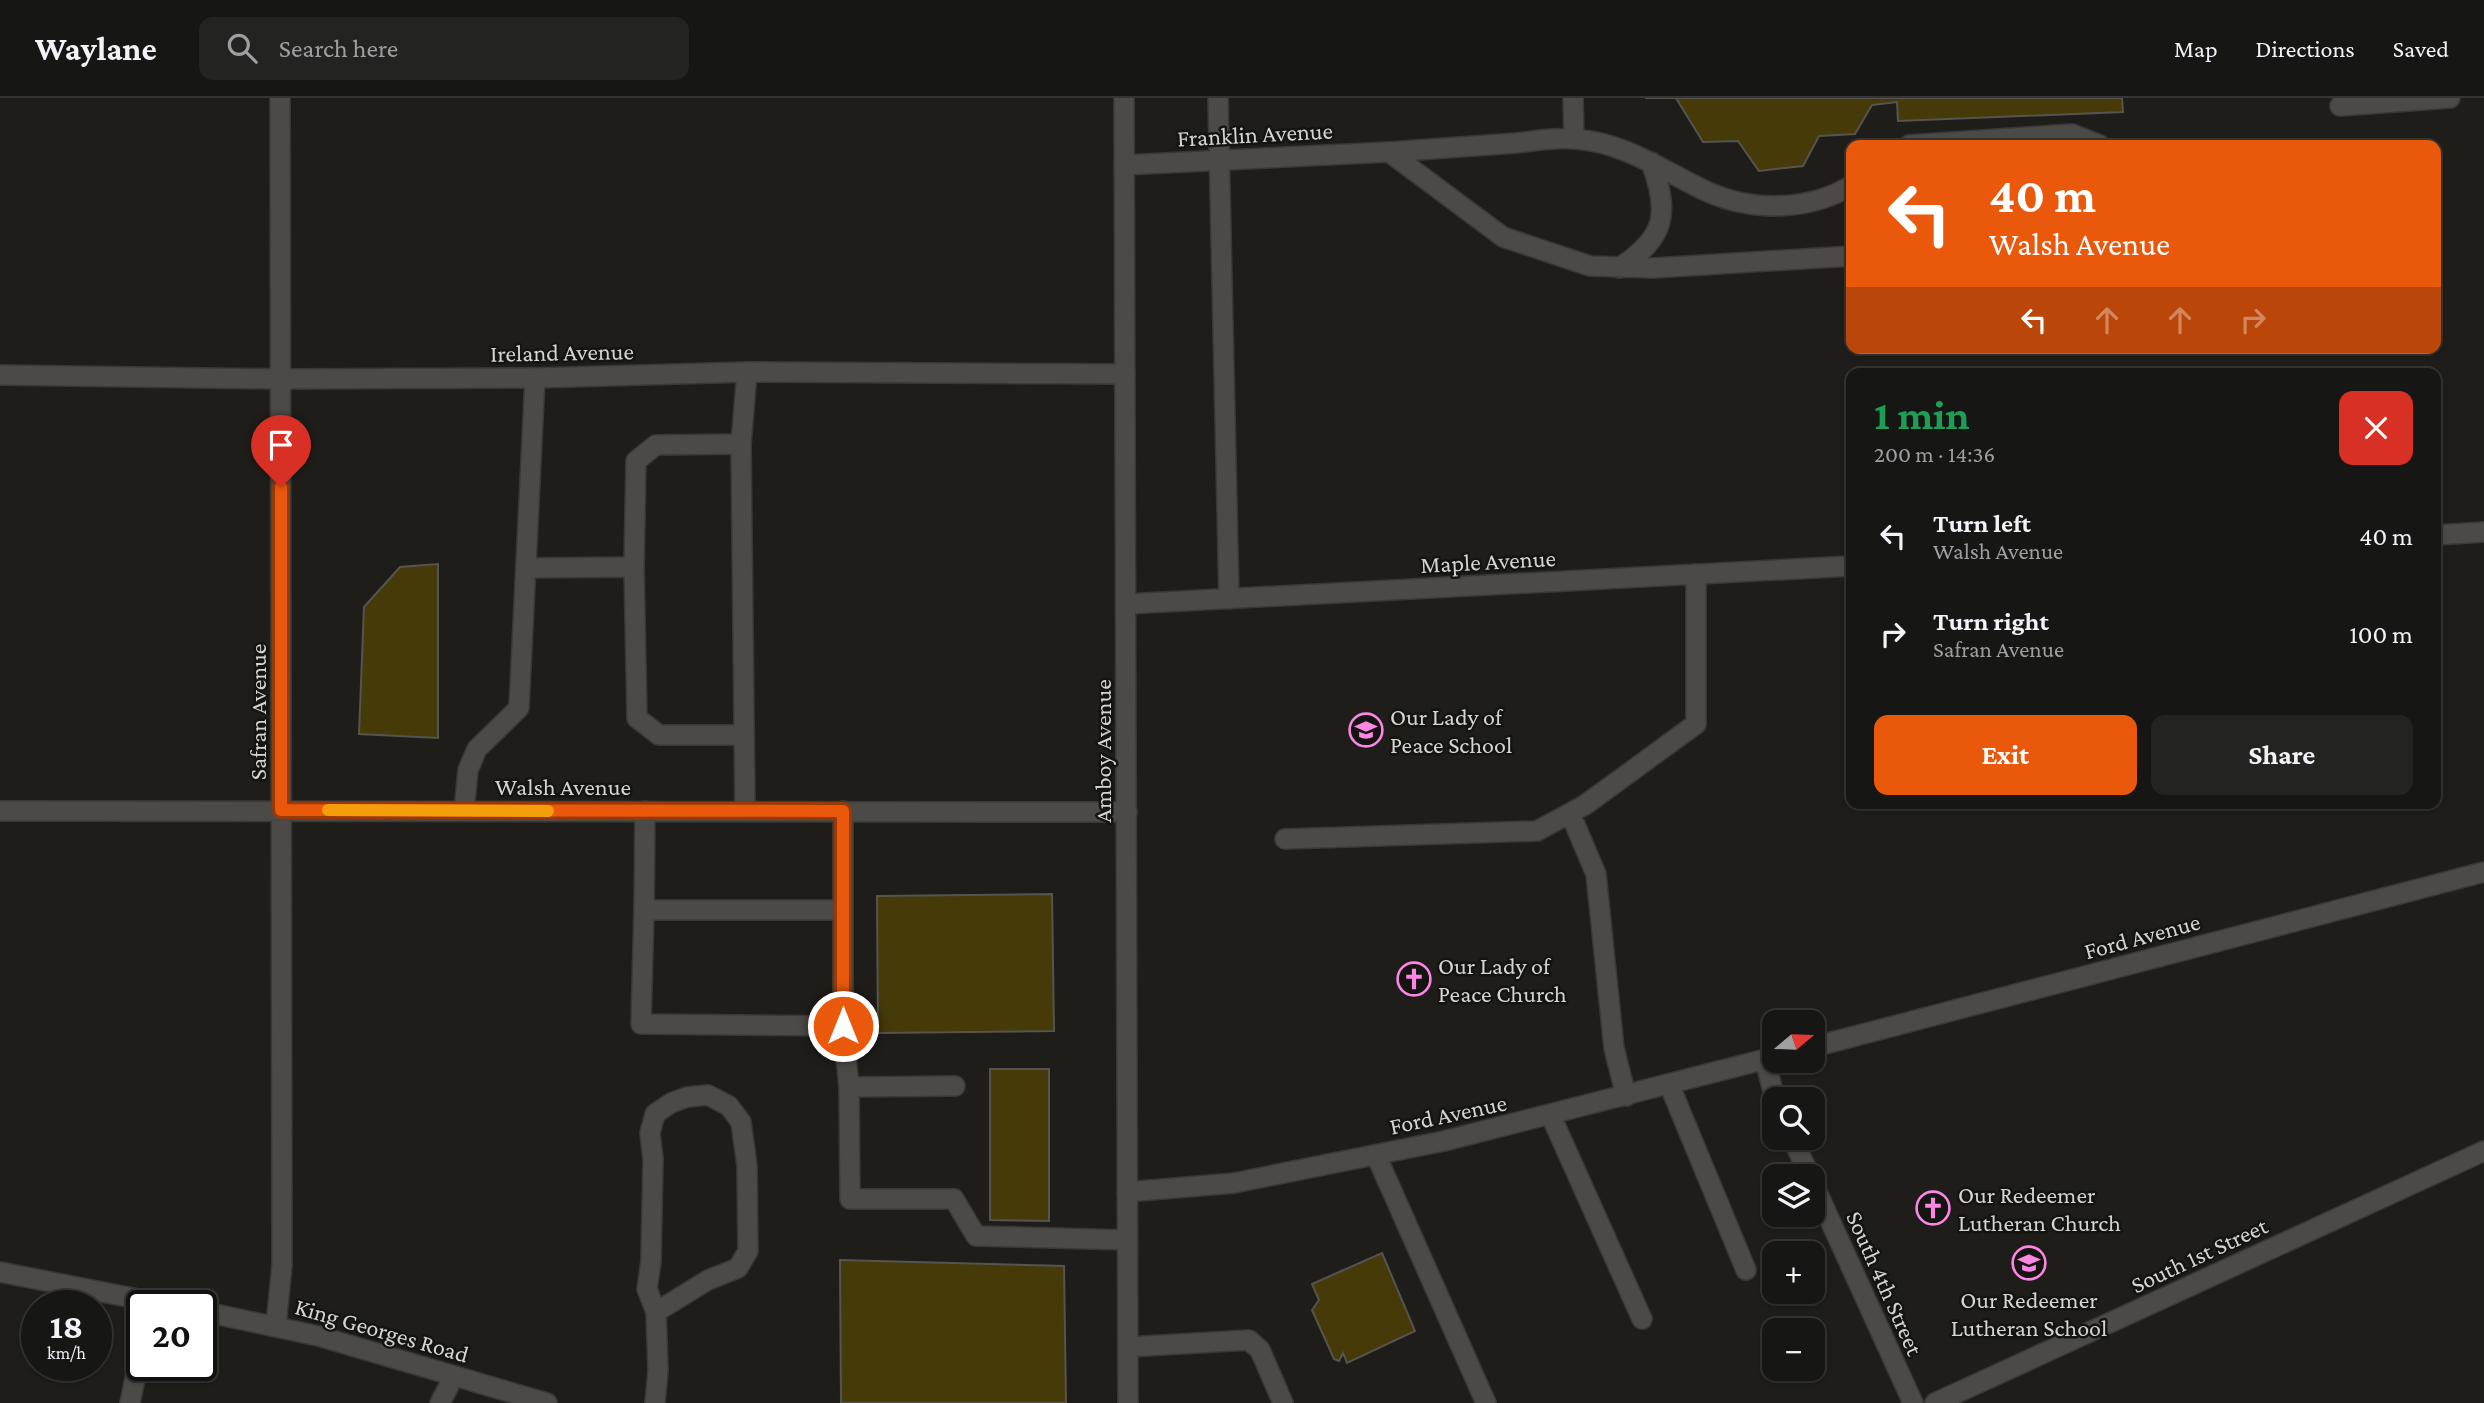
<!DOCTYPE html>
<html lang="en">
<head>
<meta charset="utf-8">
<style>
  :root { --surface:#161614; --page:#232322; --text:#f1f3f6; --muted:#9e9fa0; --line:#353534; --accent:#ea580c }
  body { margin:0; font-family:"Crimson Pro",serif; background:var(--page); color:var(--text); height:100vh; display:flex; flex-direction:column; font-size:26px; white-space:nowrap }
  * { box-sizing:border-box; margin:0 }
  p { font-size:23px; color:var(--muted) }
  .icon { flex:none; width:38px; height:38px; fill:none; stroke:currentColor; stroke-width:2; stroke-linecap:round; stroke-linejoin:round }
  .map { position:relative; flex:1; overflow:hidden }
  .sheet { position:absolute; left:1846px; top:270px; width:595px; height:441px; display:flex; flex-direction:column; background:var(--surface); border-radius:14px; box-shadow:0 2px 5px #0004,0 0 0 2px var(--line) }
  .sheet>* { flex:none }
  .hud { position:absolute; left:1846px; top:42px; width:595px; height:214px; border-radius:14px; box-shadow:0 2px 5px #0004,0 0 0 2px var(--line); background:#ea580c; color:#fff; overflow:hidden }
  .needle { width:46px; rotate:71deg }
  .controls { position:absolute; left:1762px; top:912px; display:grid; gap:14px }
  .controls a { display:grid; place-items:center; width:63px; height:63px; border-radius:14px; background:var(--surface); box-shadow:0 2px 5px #0004,0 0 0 2px var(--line); font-size:35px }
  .speed { position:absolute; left:21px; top:1192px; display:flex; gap:14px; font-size:35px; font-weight:700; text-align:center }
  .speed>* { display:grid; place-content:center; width:91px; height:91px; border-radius:50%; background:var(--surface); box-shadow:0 2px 5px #0004,0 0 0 2px var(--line); line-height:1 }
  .speed small { font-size:18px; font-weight:400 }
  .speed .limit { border:4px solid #111; border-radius:10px; background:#fff; color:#111 }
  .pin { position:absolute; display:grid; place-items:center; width:60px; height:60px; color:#fff; margin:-72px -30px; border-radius:50% 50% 50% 0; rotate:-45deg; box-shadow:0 0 7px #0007 }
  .pin .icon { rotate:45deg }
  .me { position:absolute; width:77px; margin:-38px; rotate:0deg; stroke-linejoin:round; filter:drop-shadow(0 0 5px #0008) }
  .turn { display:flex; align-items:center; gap:24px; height:147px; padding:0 28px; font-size:32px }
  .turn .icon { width:91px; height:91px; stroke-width:2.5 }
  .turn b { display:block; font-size:49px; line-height:60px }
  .lanes { display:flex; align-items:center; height:66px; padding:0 28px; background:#0003; justify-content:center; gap:35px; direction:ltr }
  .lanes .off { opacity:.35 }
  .round { display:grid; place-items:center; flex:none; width:74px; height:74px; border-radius:14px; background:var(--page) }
  .head { display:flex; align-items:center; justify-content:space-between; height:119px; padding:0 28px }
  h1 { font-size:42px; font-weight:700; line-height:52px; color:#1e9e55 }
  .button { display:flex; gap:14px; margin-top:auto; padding:14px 28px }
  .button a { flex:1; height:80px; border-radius:14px; background:var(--accent); color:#fff; font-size:28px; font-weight:700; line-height:80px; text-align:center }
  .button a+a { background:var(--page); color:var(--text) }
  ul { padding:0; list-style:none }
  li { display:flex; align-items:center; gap:21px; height:98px; padding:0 28px }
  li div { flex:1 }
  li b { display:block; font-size:26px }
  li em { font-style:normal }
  header { display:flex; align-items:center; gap:42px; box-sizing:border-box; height:98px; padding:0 35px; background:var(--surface); border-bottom:2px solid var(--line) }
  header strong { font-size:33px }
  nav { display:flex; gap:38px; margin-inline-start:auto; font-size:24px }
  .search { width:490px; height:63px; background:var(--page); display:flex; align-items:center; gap:18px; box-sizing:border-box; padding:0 24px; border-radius:14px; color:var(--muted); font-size:26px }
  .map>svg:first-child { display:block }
  .building { fill:#453a08; stroke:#555450; stroke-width:2 }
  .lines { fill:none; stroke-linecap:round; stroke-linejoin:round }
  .service-casing { stroke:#393836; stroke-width:22 }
  .minor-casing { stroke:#393836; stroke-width:22 }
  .tertiary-casing { stroke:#393836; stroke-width:22 }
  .service { stroke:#4b4a47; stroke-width:19 }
  .minor { stroke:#4b4a47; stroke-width:19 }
  .tertiary { stroke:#4b4a47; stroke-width:19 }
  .route-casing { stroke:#983908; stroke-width:18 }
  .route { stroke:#ea580c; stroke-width:12 }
  .slow { stroke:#f59e0b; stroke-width:12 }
  .labels { text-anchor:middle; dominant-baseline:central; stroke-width:5; stroke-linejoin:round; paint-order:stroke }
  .street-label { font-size:24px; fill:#d4d4d1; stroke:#141411 }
  .poi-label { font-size:24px; fill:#d4d4d1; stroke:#141411; text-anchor:start }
</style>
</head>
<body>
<header>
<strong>Waylane</strong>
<div class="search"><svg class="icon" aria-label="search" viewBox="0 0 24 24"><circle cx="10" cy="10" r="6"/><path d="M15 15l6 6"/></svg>Search here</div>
<nav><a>Map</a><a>Directions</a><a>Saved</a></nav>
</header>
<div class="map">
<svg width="2484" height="1305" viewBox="0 0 2484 1305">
  <rect width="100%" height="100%" fill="#1e1d1a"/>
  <path class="building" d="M1645 0H2122L2123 14 1898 23 1897 4 1872 7 1855 36 1819 38 1803 68 1759 73 1738 43 1703 44 1676 0Z
    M438 466V640L359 636 364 509 400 469Z
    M1052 796 1054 933 878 935 877 798Z
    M990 971H1049V1123L990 1122Z
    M1382 1155 1415 1233 1347 1265 1343 1255 1339 1263 1334 1261 1312 1212 1319 1202 1312 1186Z
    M840 1162 1064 1168 1066 1305H841Z"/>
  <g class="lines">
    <defs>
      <path id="service" d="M1573 0 1574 40
        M1909 47 2072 36 2100 47
        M1389 54 1503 139 1590 168 1653 170 1852 158
        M1389 54C1431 51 1474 48 1516 45 1535 43 1556 39 1575 41 1624 44 1665 74 1708 94 1753 114 1810 113 1852 87
        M1619 170C1666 139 1670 116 1651 64
        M741 346 656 347 636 363 634 469 637 620 659 637H744
        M526 470 634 469
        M464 713 468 672 477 651 519 610 535 280
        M645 713 644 812H843V713
        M745 713 741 346 747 274
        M1570 715 1596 776 1614 950 1626 998
        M1285 741 1537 733 1585 707 1696 626V476
        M644 812 641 926 843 928
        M843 812V928L849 989
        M1669 986 1746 1172
        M955 988 849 989 850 1101H954L976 1138 1127 1142
        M1551 1018 1642 1221
        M1376 1057 1486 1305
        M1128 1249 1249 1242 1260 1252 1283 1305
        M130 1305 142 1246
        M440 1305 454 1278
        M655 1305 658 1272 656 1214 647 1191 651 1163 653 1061 650 1035 655 1016 671 1005 687 999 708 997 729 1008 741 1024 747 1068 748 1153 738 1170 708 1182 656 1214"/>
      <path id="minor" d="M1218 0 1229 501
        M2340 8 2450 0
        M1124 67 1389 54
        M0 277 281 281 535 280 747 274 1125 276
        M2436 437 2484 434
        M1126 506 1852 468
        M0 713 1127 714
        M1765 962 1775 1001
        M1792 1040 1810 1078
        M1813 1085 1913 1305
        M276 1227 282 1167 280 0
        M1935 1305 2484 1053"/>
      <path id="tertiary" d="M1124 0 1128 1305
        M1813 949 2484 774
        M1127 1094 1234 1085 1444 1043 1774 959
        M0 1174 174 1208
        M201 1213 318 1238 547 1305"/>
    </defs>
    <use href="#service" class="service-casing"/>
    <use href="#minor" class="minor-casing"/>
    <use href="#tertiary" class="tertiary-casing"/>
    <use href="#service" class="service"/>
    <use href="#minor" class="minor"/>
    <use href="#tertiary" class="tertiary"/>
  </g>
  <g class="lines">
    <defs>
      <path id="route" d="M281 389V712L843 713V928"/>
    </defs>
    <use href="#route" class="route-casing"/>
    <use href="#route" class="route"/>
    <path class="slow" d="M328 712 548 713"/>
  </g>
  <defs>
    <symbol id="school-ring" viewBox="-11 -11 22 22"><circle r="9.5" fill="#141411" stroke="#fc86e4" stroke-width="1.5"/><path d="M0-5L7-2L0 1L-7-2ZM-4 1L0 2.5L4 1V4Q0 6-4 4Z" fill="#fc86e4"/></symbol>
    <symbol id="church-ring" viewBox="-11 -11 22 22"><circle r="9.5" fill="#141411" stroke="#fc86e4" stroke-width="1.5"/><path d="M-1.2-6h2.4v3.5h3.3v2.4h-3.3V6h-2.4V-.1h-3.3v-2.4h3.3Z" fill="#fc86e4"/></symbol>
  </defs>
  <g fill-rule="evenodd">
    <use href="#school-ring" x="1347" y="613" width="38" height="38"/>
    <use href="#church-ring" x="1395" y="862" width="38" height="38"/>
    <use href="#church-ring" x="1914" y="1091" width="38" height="38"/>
    <use href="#school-ring" x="2010" y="1146" width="38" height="38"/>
  </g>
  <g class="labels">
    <g class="street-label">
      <text transform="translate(1255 36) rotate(-3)">Franklin Avenue</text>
      <text transform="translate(562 254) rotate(-1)">Ireland Avenue</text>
      <text transform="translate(1488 463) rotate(-3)">Maple Avenue</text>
      <text transform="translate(257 614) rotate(-90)">Safran Avenue</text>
      <text transform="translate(1102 653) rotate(-90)">Amboy Avenue</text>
      <text x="563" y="688">Walsh Avenue</text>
      <text transform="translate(2142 838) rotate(-15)">Ford Avenue</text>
      <text transform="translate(1448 1016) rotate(-12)">Ford Avenue</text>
      <text transform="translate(2199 1157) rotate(-25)">South 1st Street</text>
      <text transform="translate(1885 1185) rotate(66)">South 4th Street</text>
      <text transform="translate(382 1232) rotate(16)">King Georges Road</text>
    </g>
    <g class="poi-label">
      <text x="1390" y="618">Our Lady of<tspan x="1390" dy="28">Peace School</tspan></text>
      <text x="1438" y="867">Our Lady of<tspan x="1438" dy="28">Peace Church</tspan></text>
      <text x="1958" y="1096">Our Redeemer<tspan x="1958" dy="28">Lutheran Church</tspan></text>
      <text x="2029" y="1201" text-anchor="middle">Our Redeemer<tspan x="2029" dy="28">Lutheran School</tspan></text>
    </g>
  </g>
</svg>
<div class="controls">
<a><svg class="needle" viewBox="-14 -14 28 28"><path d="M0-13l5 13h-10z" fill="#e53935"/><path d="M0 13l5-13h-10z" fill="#9e9fa0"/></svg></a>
<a><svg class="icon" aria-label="search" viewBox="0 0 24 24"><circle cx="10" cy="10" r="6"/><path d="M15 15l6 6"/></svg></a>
<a><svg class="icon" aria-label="layers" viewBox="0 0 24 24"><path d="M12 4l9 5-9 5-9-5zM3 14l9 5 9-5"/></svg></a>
<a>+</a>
<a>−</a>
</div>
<div class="speed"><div>18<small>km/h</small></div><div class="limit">20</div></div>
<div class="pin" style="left:281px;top:389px;background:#d93025"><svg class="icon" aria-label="arrive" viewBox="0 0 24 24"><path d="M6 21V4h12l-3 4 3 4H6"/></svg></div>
<svg class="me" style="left:843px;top:928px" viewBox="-20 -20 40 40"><circle r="17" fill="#ea580c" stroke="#fff" stroke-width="3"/><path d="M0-11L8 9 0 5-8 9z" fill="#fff"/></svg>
<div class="hud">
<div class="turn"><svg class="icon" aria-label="left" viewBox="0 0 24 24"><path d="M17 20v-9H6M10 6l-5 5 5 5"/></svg><div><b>40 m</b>Walsh Avenue</div></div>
<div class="lanes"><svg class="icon" aria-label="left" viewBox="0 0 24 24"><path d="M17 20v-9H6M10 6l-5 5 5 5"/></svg><svg class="icon off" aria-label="ahead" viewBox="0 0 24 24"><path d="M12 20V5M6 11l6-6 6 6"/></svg><svg class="icon off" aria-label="ahead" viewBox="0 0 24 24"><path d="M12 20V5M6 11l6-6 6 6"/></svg><svg class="icon off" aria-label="right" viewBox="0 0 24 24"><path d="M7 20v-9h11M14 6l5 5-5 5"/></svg></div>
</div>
<section class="sheet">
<div class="head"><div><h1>1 min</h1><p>200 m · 14:36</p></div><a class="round" style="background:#d93025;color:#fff"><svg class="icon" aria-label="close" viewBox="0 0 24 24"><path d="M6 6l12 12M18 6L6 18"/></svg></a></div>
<ul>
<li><svg class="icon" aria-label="left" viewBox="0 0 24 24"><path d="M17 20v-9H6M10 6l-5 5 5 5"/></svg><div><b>Turn left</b><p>Walsh Avenue</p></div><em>40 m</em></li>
<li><svg class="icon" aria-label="right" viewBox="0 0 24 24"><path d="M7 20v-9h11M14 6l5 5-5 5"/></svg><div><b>Turn right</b><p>Safran Avenue</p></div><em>100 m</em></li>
</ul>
<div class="button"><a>Exit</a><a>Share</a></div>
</section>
</div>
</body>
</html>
